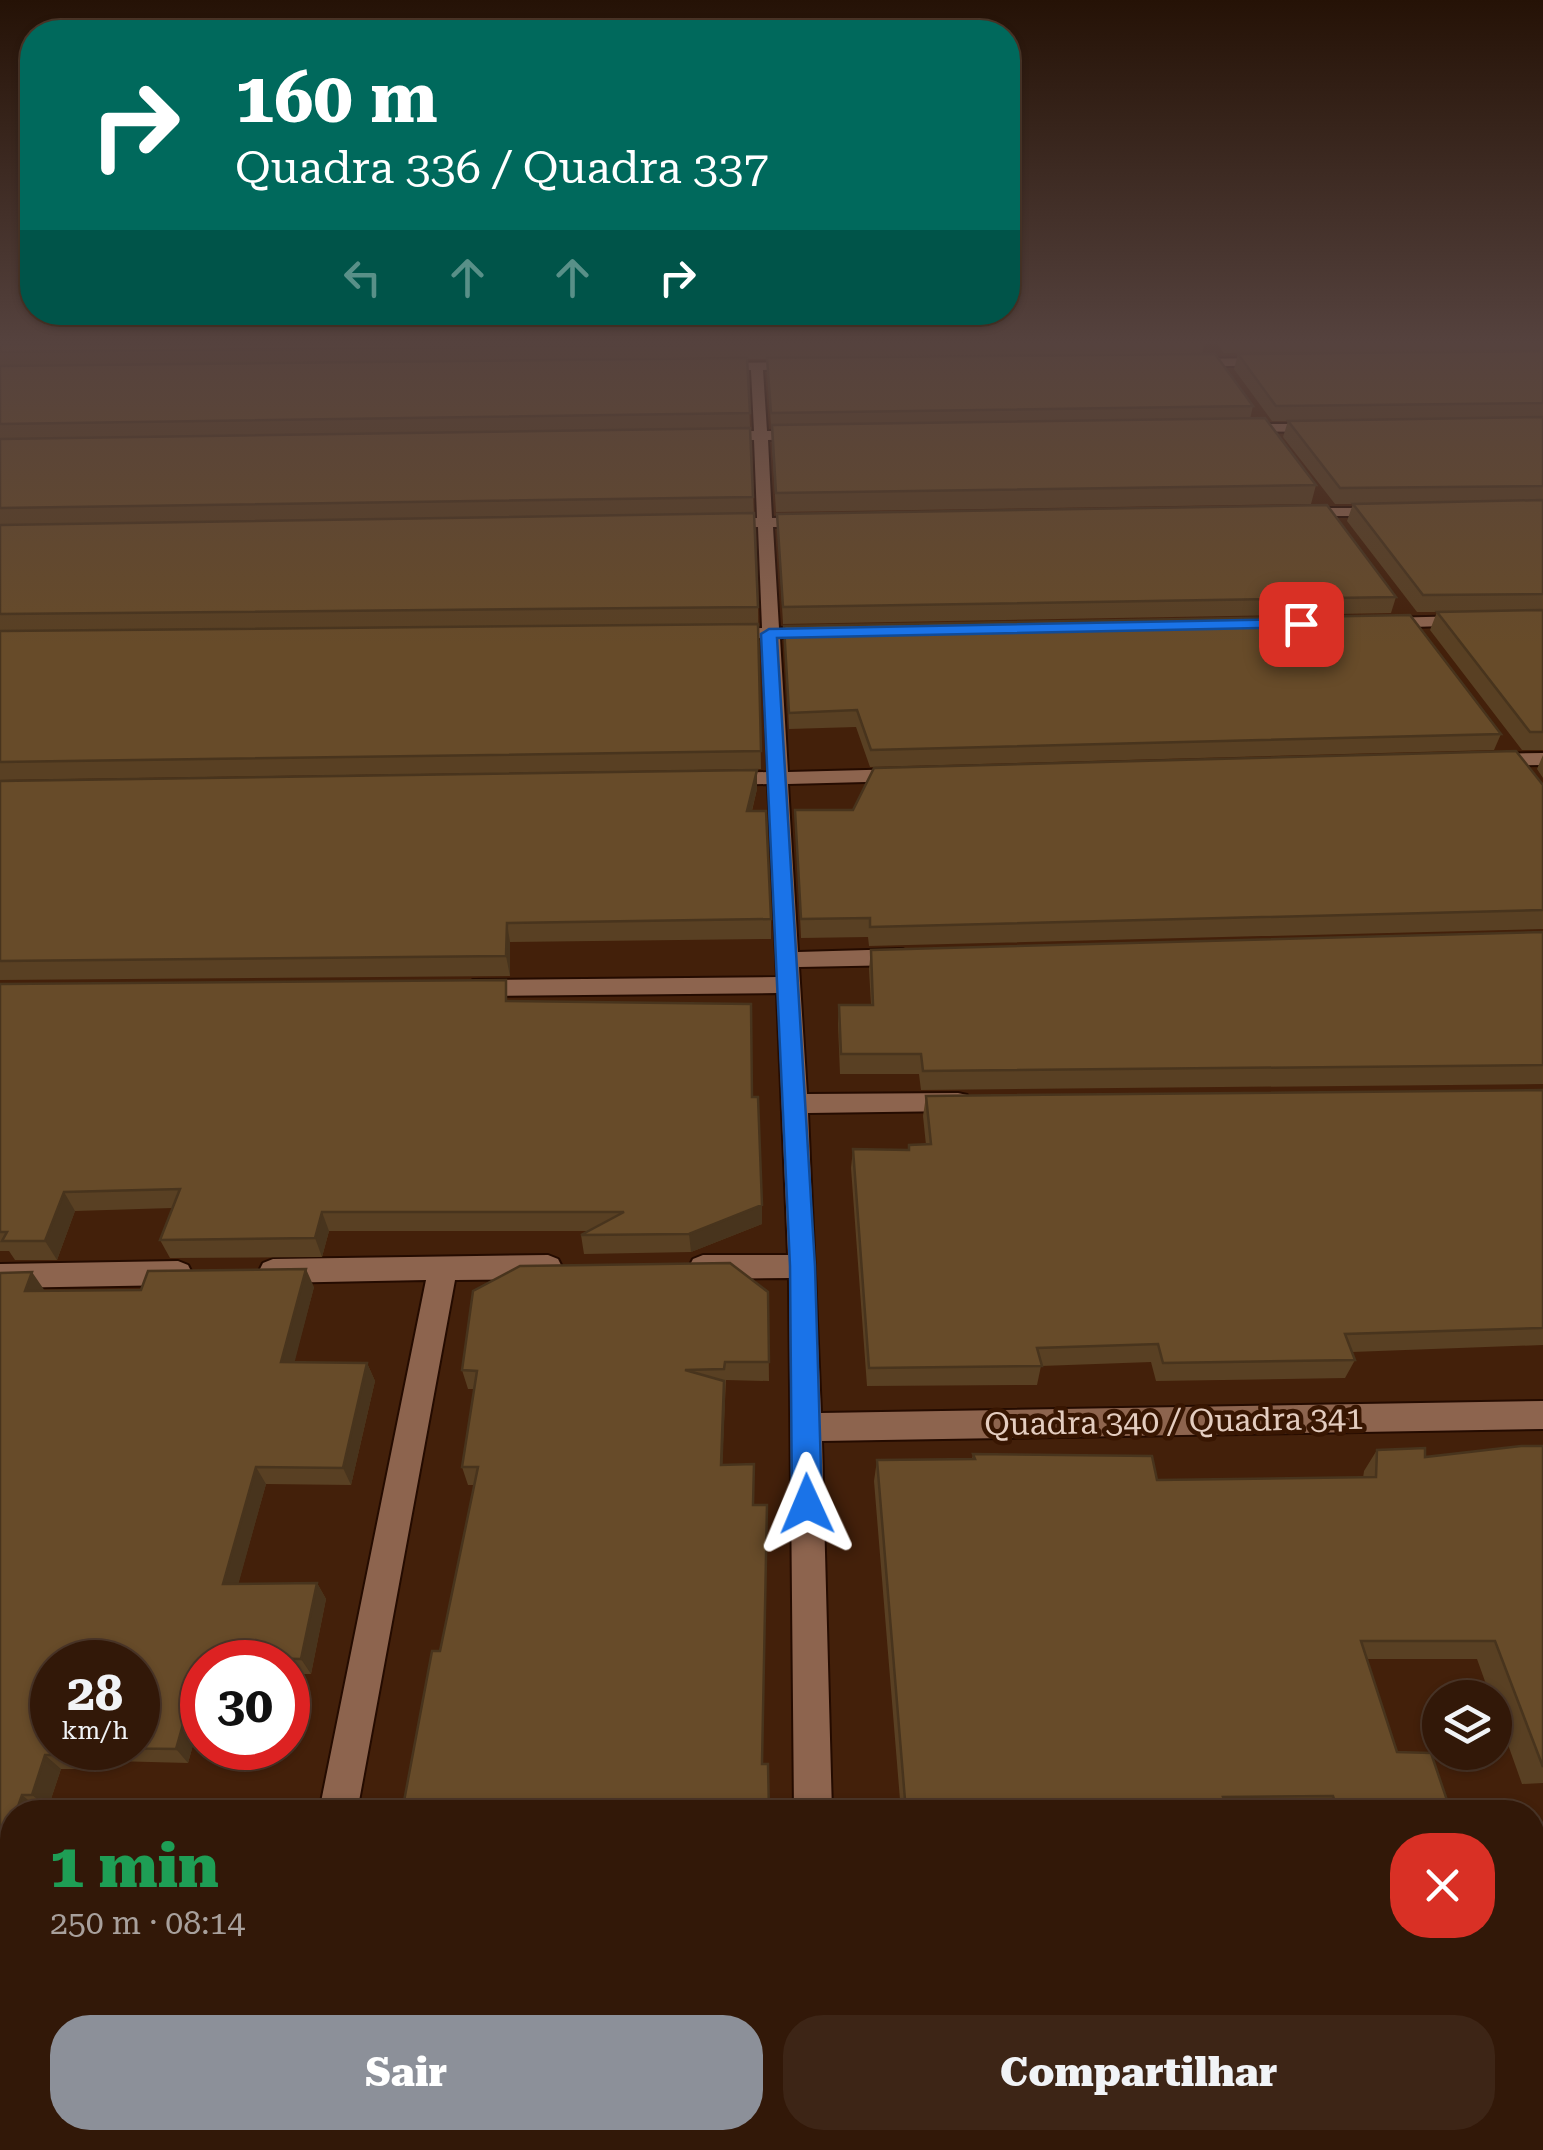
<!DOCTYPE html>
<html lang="pt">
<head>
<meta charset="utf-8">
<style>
  :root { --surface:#321808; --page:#3d2516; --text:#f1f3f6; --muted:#a8a09c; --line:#4d3729; --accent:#8c9099 }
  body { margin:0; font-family:"Roboto Serif",serif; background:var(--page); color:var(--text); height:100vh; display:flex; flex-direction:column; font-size:38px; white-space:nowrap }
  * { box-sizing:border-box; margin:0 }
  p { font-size:32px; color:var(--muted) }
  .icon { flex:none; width:55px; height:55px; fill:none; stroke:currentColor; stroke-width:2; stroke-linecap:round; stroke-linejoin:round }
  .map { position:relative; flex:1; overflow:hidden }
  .panel { position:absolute; left:0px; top:1800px; width:1545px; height:350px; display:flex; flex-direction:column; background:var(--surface); border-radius:40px 40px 0 0; box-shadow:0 2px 8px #0004,0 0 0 2px var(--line) }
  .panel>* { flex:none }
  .banner { position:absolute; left:20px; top:20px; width:1000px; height:305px; border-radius:40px; box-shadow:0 2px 8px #0004,0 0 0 2px var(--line); background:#00695c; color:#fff; overflow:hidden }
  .tools { position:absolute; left:1422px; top:1680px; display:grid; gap:20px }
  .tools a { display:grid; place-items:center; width:90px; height:90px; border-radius:50%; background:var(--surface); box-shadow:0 2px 8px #0004,0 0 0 2px var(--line); font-size:50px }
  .speed { position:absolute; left:30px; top:1640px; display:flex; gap:20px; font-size:50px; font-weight:700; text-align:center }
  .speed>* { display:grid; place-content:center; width:130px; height:130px; border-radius:50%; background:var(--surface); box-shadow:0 2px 8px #0004,0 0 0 2px var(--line); line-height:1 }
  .speed small { font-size:25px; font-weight:400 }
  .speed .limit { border:15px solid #d22; background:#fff; color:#111 }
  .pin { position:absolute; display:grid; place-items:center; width:85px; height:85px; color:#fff; margin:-42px; border-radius:20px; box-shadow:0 5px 15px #0006 }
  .me { position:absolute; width:110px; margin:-55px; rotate:359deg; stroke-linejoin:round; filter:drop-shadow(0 0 8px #0008) }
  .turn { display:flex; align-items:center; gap:35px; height:210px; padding:0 50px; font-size:45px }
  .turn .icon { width:130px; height:130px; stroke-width:2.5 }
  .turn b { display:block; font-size:70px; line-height:85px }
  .lanes { display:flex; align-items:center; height:95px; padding:0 50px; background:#0003; justify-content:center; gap:50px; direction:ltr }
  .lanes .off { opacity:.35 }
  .round { display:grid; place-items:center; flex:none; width:105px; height:105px; border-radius:40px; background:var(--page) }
  .overview { display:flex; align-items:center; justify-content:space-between; height:170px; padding:0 50px }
  h1 { font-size:60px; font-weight:800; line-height:75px; color:#1e9e55 }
  .cta { display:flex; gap:20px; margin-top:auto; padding:20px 50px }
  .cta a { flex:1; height:115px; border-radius:40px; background:var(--accent); color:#fff; font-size:40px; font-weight:800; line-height:115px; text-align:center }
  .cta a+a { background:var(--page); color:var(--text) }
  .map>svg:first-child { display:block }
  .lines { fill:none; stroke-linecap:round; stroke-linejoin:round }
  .minor-casing { stroke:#240b00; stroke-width:4 }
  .minor { fill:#8d644e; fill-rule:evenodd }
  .wall { fill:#594023 }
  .shaded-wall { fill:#48341d }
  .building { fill:#674b29; stroke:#48341d; stroke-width:2.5 }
  .route { fill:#1a73e8; stroke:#114b97; stroke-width:2.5 }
  .labels { text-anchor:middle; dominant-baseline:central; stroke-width:9; stroke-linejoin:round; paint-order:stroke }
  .near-street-label { font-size:32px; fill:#e4cdc0; stroke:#381602 }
</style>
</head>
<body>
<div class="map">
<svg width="1543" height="2150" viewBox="0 0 1543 2150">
  <rect width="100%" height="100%" fill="#43200a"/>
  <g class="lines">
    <defs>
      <path id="minor" d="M1268 358 1272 365 1188 367 1182 363 1188 359Z
        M798 362 802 369 763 370 767 431H803L810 435 803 439 768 440 772 518 810 517 818 522 810 527H773L779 628 818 627 827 632 818 637 780 638 788 772 905 769 915 775 905 781 788 784 798 952 903 949 914 957 903 965 799 967 807 1094 958 1093 967 1095 971 1102 967 1109 958 1111 808 1113 821 1413 1543 1401V1429L822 1441 832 1812H794L789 1278 703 1279 693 1275 689 1267 693 1259 703 1255H788L777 993 473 996 461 988 473 980 777 977 768 784 725 785 715 779 725 773 768 772 762 638 728 639 719 634 728 629 762 628 758 527 720 528 712 523 720 518H757L754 440H718L711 436 718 432 754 431 751 370 713 371 707 367 713 363Z
        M1238 424H1318L1325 428 1318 432 1233 431 1231 428Z
        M1300 508H1385L1392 512 1385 516H1295V510Z
        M1468 616 1476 621 1474 625 1383 628 1375 623 1383 618Z
        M1543 753V765L1490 766 1480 760 1490 754Z
        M548 1255 558 1259 562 1267 558 1275 548 1279 455 1280 357 1812H319L426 1280 273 1283 263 1279 259 1271 263 1263 273 1259Z
        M178 1261 188 1265 192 1273 188 1281 178 1285 0 1288V1264Z
        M1543 1923V1963L1532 1964V1924Z
        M0 1978H12V2020H0Z
        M131 2138H175L173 2150H129Z
        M802 2138H846L847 2150H803Z
        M1426 2138H1470L1474 2150H1430Z"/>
    </defs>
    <use href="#minor" class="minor-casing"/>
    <use href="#minor" class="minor"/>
  </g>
  <path class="wall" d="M0 344H1204L1202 354 1253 406 1250 419 1316 485 1311 504 776 512 767 359H747L758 607 761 769 0 780Z
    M1217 344H1543V750H1522L1430 630 1437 612H1417L1347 521 1353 504H1335L1283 437 1288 421H1272L1234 369 1238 354 1490 352 1224 353Z
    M777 514 1396 597 1391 613 783 624Z
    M784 626 1501 734 1494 750 870 767 856 727 789 729Z
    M1543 755V778L1537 769Z
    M757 770V789L752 811 771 919V939L510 942V976L0 980V781Z
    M1543 785V929L869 946 868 937 801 938 795 810H853Z
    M1543 932V1084L921 1090 919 1074H840L838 1024 839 1005H871L869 969 871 950Z
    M0 984 510 1001 752 1097 762 1224 691 1252 584 1254 581 1235 588 1231H329L322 1257 170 1258 160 1240 172 1208 75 1211 57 1260H15L9 1251H0Z
    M1543 1090V1345L1352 1352 1355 1360 1345 1378 1156 1381 1151 1362 1041 1366 1037 1385 867 1386 851 1168 853 1149 908 1150 909 1145H926L923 1116 926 1096Z
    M0 1273 44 1291 314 1287 294 1362 367 1363 375 1381 351 1485 266 1484 238 1584 317 1583 326 1599 311 1674H288V1662H202V1713L188 1763 113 1761 110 1769H61L48 1808H38L37 1812H12L1 1920Z
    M768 1292 769 1381 726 1380 722 1465 754 1505 763 1764 769 1812 440 1651 475 1485H468L462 1467 474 1389H468L462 1370Z
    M1543 1446V1783L1522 1784 1495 1708V1698H1491L1477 1659H1367L1397 1752 1451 1812H901L874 1481 877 1460 972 1459 973 1454 1157 1480 1363 1478 1364 1471 1377 1450 1425 1457Z
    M1543 2040V2092L1532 2061V2044Z
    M927 2138H1423L1427 2150H928Z"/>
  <path class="shaded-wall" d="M757 770V789L747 830V811Z
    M507 923 510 942V976L506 956Z
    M64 1192 75 1211 57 1260 45 1241Z
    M762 1205V1224L691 1252 689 1234Z
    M322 1212 329 1231 322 1257 315 1238Z
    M306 1269 314 1287 290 1380 281 1362Z
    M32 1272 45 1291H25Z
    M367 1363 375 1381 351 1485 343 1468Z
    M724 1381 725 1400 722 1483 721 1465Z
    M256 1467 266 1484 234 1600 223 1584Z
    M317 1583 326 1599 311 1674 301 1659Z
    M202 1657 206 1662H202V1713L188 1763 176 1749Z
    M99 1748 113 1761 110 1769 95 1755Z
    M45 1755 61 1769 48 1808 32 1795Z
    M22 1795 38 1808 37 1812H16Z
    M12 1822V1885L1 1920 0 1858Z
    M46 2138H69L66 2150H42Z"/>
  <path class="building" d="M0 344H779L0 352Z
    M1543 351V403L1276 406 1238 354Z
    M1215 354 1253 406 771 413 767 358Z
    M747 358 750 413 0 424V366Z
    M1543 417V486L1340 488 1288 421Z
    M1265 418 1316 485 776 493 772 425Z
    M750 428 753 497 0 508V439Z
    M1543 500V594L1423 595 1353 504Z
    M1327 505 1396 597 783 607 777 514Z
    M754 513 758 607 0 614V525Z
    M1543 610V732H1530L1437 612Z
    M1410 615 1501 734 871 750 857 710 789 713 784 626Z
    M758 624 761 751 0 762V631Z
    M1516 751 1543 785V910L870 927V918L801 919 795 810H853L874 768Z
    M757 770 747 811H766L771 919 507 923 506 956 0 961V781Z
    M1543 932V1065L923 1071 921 1054H841L839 1005H873L871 950Z
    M506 980V1001L751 1004 752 1097H758L762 1205 689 1234 581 1235 624 1212H322L315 1238 160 1240 180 1189 64 1192 45 1241H2L7 1232H0V984Z
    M1543 1090V1328L1345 1334 1355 1360 1163 1363 1158 1344 1037 1348 1042 1366 869 1368 853 1149 909 1150V1145L931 1144 926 1096Z
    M730 1263 768 1292 769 1362H725L724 1369 685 1370 724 1381 721 1465 754 1464 753 1505H767L762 1764H768L769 1812H402L432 1651H440L478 1467H462L477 1371 462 1370 473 1291 520 1266Z
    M306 1269 281 1362 367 1363 343 1468 256 1467 223 1584 317 1583 301 1659 202 1657 176 1749 102 1748H138V1662H52V1748H99L95 1755H45L32 1795H22L16 1812H12V1822L0 1858V1273L32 1272 25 1291 141 1290 148 1271Z
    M1521 1446H1543V1767L1495 1641H1361L1397 1752 1431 1753 1451 1812H1338L1333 1796 1223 1797 1228 1812H906L877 1460 975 1459 973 1454 1152 1456 1157 1480 1376 1477 1377 1450 1425 1448V1457Z
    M12 2077V2138H46L42 2150H0V2078Z
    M204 2138H795V2150H201Z
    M932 2138H1423L1427 2150H933Z"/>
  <linearGradient id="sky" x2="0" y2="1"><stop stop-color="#251206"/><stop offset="0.53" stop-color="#55423e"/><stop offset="1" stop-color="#55423e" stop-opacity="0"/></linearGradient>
  <rect width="1543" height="645" fill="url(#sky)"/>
  <path class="route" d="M1301 619 1306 621V627L777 638 815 1266 822 1504 817 1514 807 1518 797 1514 792 1504 790 1266 761 634 769 629Z"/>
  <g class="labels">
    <g class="near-street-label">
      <text transform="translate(1174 1421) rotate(-1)">Quadra 340 / Quadra 341</text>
    </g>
  </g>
</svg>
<div class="tools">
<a><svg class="icon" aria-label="layers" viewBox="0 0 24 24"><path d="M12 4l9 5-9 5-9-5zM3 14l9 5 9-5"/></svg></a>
</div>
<div class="speed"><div>28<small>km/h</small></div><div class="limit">30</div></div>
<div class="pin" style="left:1301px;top:624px;background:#d93025"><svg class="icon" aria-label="arrive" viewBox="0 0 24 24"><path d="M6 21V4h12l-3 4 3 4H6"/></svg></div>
<svg class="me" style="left:807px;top:1504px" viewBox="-20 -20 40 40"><path d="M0-17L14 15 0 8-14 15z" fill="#1a73e8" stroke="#fff" stroke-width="4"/></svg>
<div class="banner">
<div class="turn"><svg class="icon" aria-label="right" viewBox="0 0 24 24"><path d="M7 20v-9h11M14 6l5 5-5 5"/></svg><div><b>160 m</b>Quadra 336 / Quadra 337</div></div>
<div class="lanes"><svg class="icon off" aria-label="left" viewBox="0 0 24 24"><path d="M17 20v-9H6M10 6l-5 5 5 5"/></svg><svg class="icon off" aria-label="ahead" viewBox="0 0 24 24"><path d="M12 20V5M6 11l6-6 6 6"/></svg><svg class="icon off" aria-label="ahead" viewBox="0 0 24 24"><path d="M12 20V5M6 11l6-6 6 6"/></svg><svg class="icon" aria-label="right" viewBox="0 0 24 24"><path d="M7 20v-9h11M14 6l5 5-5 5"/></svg></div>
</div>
<section class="panel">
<div class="overview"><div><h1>1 min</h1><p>250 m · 08:14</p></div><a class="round" style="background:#d93025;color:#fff"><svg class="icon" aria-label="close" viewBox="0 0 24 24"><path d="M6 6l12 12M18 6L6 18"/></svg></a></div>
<div class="cta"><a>Sair</a><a>Compartilhar</a></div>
</section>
</div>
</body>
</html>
